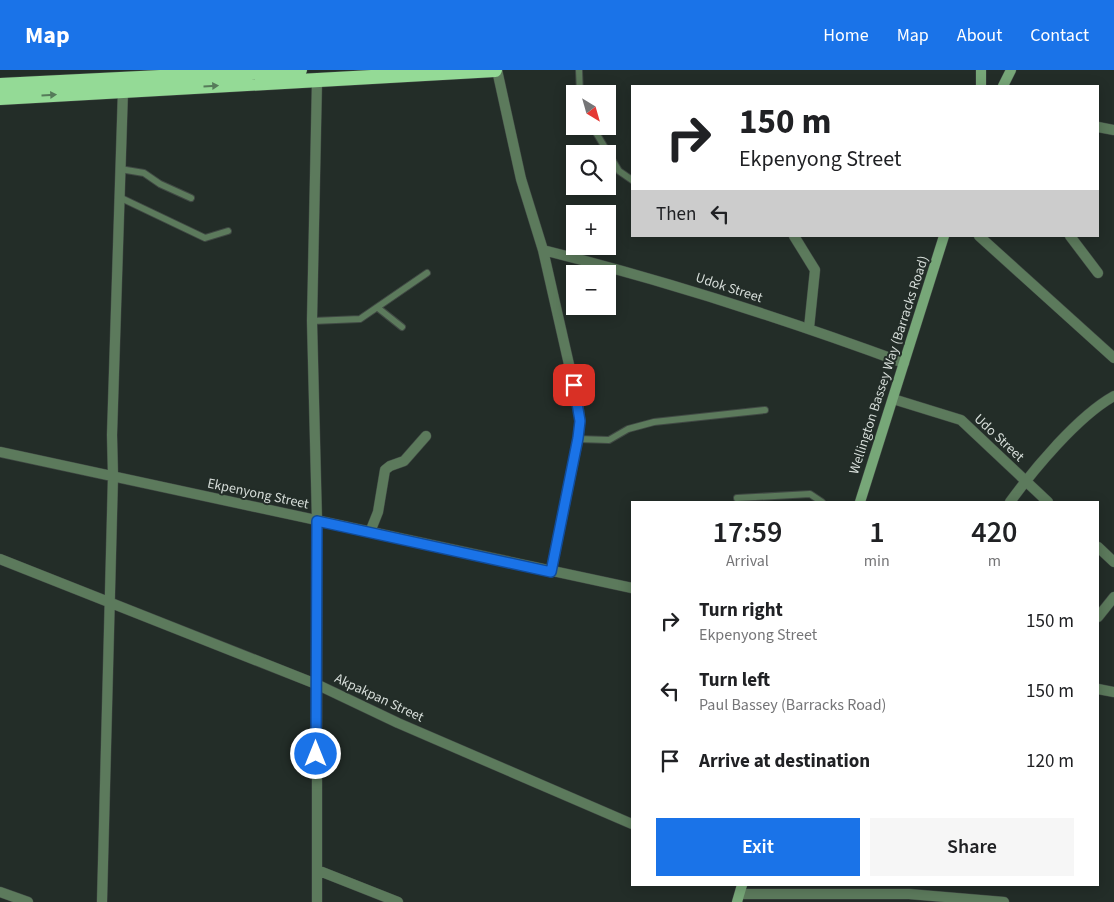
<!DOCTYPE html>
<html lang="en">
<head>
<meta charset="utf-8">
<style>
  :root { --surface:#fff; --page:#f6f6f6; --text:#202124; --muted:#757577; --accent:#1a73e8 }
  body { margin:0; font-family:"Source Sans 3",sans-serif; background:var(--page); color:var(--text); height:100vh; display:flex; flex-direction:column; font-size:19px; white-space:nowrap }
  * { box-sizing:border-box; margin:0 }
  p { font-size:16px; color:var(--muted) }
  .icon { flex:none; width:28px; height:28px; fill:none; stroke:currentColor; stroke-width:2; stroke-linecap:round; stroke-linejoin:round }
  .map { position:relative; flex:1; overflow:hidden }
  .panel { position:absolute; left:631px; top:431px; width:468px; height:385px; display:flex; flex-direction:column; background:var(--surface); border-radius:0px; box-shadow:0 2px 12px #0003 }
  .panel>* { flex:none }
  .guide { position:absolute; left:631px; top:15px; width:468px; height:152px; border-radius:0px; box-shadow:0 2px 12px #0003; background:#fff; color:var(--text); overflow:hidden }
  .needle { width:32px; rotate:143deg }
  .buttons { position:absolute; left:566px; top:15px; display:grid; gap:10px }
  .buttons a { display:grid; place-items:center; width:50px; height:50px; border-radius:0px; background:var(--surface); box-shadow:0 2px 12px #0003; font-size:25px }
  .pin { position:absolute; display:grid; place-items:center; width:42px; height:42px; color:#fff; margin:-21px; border-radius:10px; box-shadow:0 2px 8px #0006 }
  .me { position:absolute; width:55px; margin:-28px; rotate:0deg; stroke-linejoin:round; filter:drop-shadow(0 0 4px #0008) }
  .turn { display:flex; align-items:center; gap:18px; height:105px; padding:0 25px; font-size:22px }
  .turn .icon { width:65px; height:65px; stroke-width:2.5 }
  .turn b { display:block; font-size:35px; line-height:42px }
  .then { display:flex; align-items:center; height:48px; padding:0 25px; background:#0003; gap:10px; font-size:19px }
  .eta { display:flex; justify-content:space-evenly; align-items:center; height:85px; text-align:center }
  .eta b { font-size:30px; font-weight:600; line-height:35px }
  .action { display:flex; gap:10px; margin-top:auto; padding:10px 25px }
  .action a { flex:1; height:58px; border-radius:0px; background:var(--accent); color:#fff; font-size:20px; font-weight:600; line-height:58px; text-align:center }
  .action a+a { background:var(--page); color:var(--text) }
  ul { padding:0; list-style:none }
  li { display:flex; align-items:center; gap:15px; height:70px; padding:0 25px }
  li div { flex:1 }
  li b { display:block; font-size:19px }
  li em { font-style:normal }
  header { display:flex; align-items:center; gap:30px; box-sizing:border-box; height:70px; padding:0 25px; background:var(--accent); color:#fff }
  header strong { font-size:24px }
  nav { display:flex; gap:28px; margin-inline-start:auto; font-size:18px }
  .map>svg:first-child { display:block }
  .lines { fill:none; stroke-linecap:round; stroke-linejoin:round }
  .service-casing { stroke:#404944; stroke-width:8 }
  .minor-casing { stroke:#404944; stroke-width:11 }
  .tertiary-casing { stroke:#404944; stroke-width:11 }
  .secondary-casing { stroke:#404944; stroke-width:11 }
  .trunk-casing { stroke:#404944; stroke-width:15 }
  .service { stroke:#5c7a5c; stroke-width:6 }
  .minor { stroke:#5c7a5c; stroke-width:10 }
  .tertiary { stroke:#5c7a5c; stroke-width:10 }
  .secondary { stroke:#77a778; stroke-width:10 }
  .trunk { stroke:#94da96; stroke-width:14 }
  .oneway { fill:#567b5a }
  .route-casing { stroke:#114b97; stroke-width:12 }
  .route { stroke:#1a73e8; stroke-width:9 }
  .labels { text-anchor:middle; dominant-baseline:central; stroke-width:4; stroke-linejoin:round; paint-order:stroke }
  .street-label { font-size:14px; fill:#d6ddd9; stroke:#232d28 }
</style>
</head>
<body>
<header>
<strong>Map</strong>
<nav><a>Home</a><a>Map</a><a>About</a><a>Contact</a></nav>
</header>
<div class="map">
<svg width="1114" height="832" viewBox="0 0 1114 832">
  <rect width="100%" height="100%" fill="#232d28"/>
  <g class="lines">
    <defs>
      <path id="service" d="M579 0 580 24
        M592 56 619 101 632 110
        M120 99 144 103 160 114 191 128
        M119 127 205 168 228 161
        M378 238 402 257
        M312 251 360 249 427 203
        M578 369 609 370 628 359 654 352 765 340
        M737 428 810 424 822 432"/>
      <path id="minor" d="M497 0 521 109 543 180 578 334 580 351 578 369 551 502
        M1098 57 1114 60
        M794 166 815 200 809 258
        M979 166 1114 288
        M1070 166 1098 203
        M543 180C667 211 785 249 904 293
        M893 329 961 350 1048 432
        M0 382 632 518
        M1010 432C1034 399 1078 346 1114 326
        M370 462 378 442 385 400 390 396 404 391 426 366
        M1098 477 1114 492
        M0 489 316 614 398 653 632 754
        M1098 547 1114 527
        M1098 619 1114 622
        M317 800 398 832
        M740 824H909L1004 832
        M102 832 113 406 112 365 123 20
        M317 832V451L312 251 317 11"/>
      <path id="tertiary" d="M0 822 28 832"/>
      <path id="secondary" d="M981 16V0
        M1003 16 1011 0
        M860 432 944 166
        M737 832 742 815"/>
      <path id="trunk" d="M0 15 300 0
        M0 28 495 0"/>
    </defs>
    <use href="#service" class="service-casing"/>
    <use href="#minor" class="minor-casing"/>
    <use href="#tertiary" class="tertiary-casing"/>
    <use href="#secondary" class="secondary-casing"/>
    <use href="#trunk" class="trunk-casing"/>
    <use href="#service" class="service"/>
    <use href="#minor" class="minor"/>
    <use href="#tertiary" class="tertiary"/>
    <use href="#secondary" class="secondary"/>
    <use href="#trunk" class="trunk"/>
  </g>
  <defs><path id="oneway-solid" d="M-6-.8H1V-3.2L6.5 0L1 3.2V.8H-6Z" transform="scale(1.25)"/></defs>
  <g class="oneway">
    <use href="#oneway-solid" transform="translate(211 16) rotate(-3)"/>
    <use href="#oneway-solid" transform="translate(49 25) rotate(-3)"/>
  </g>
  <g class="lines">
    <defs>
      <path id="route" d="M316 684 317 451 551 502 578 368 580 351 574 315"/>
    </defs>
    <use href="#route" class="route-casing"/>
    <use href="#route" class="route"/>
  </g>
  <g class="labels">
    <g class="street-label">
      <text transform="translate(729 218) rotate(18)">Udok Street</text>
      <text transform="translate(889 295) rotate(-72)">Wellington Bassey Way (Barracks Road)</text>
      <text transform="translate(999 368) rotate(43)">Udo Street</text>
      <text transform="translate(258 424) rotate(12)">Ekpenyong Street</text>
      <text transform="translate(379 628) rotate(25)">Akpakpan Street</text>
    </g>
  </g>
</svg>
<div class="buttons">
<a><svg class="needle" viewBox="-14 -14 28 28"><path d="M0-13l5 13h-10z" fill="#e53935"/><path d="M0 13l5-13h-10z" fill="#757577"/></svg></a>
<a><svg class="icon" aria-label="search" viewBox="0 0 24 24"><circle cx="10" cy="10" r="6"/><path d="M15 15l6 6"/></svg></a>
<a>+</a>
<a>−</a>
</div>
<div class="pin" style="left:574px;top:315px;background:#d93025"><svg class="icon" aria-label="arrive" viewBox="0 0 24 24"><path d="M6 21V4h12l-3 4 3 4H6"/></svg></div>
<svg class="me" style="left:316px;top:684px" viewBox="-20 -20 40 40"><circle r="17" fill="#1a73e8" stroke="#fff" stroke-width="3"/><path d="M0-11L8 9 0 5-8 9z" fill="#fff"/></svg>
<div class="guide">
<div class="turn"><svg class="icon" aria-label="right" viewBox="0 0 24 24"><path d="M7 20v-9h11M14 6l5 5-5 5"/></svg><div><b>150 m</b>Ekpenyong Street</div></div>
<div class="then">Then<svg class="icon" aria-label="left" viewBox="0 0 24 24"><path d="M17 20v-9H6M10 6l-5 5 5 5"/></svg></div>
</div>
<section class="panel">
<div class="eta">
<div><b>17:59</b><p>Arrival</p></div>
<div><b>1</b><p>min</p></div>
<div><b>420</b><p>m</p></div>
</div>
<ul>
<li><svg class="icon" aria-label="right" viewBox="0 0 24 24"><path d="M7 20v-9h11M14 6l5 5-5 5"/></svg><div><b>Turn right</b><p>Ekpenyong Street</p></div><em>150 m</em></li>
<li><svg class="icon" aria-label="left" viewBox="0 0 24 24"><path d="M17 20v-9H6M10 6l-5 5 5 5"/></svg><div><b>Turn left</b><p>Paul Bassey (Barracks Road)</p></div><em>150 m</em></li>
<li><svg class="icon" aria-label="arrive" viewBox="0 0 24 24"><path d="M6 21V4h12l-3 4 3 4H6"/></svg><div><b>Arrive at destination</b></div><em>120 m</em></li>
</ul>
<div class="action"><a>Exit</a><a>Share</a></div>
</section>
</div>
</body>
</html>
